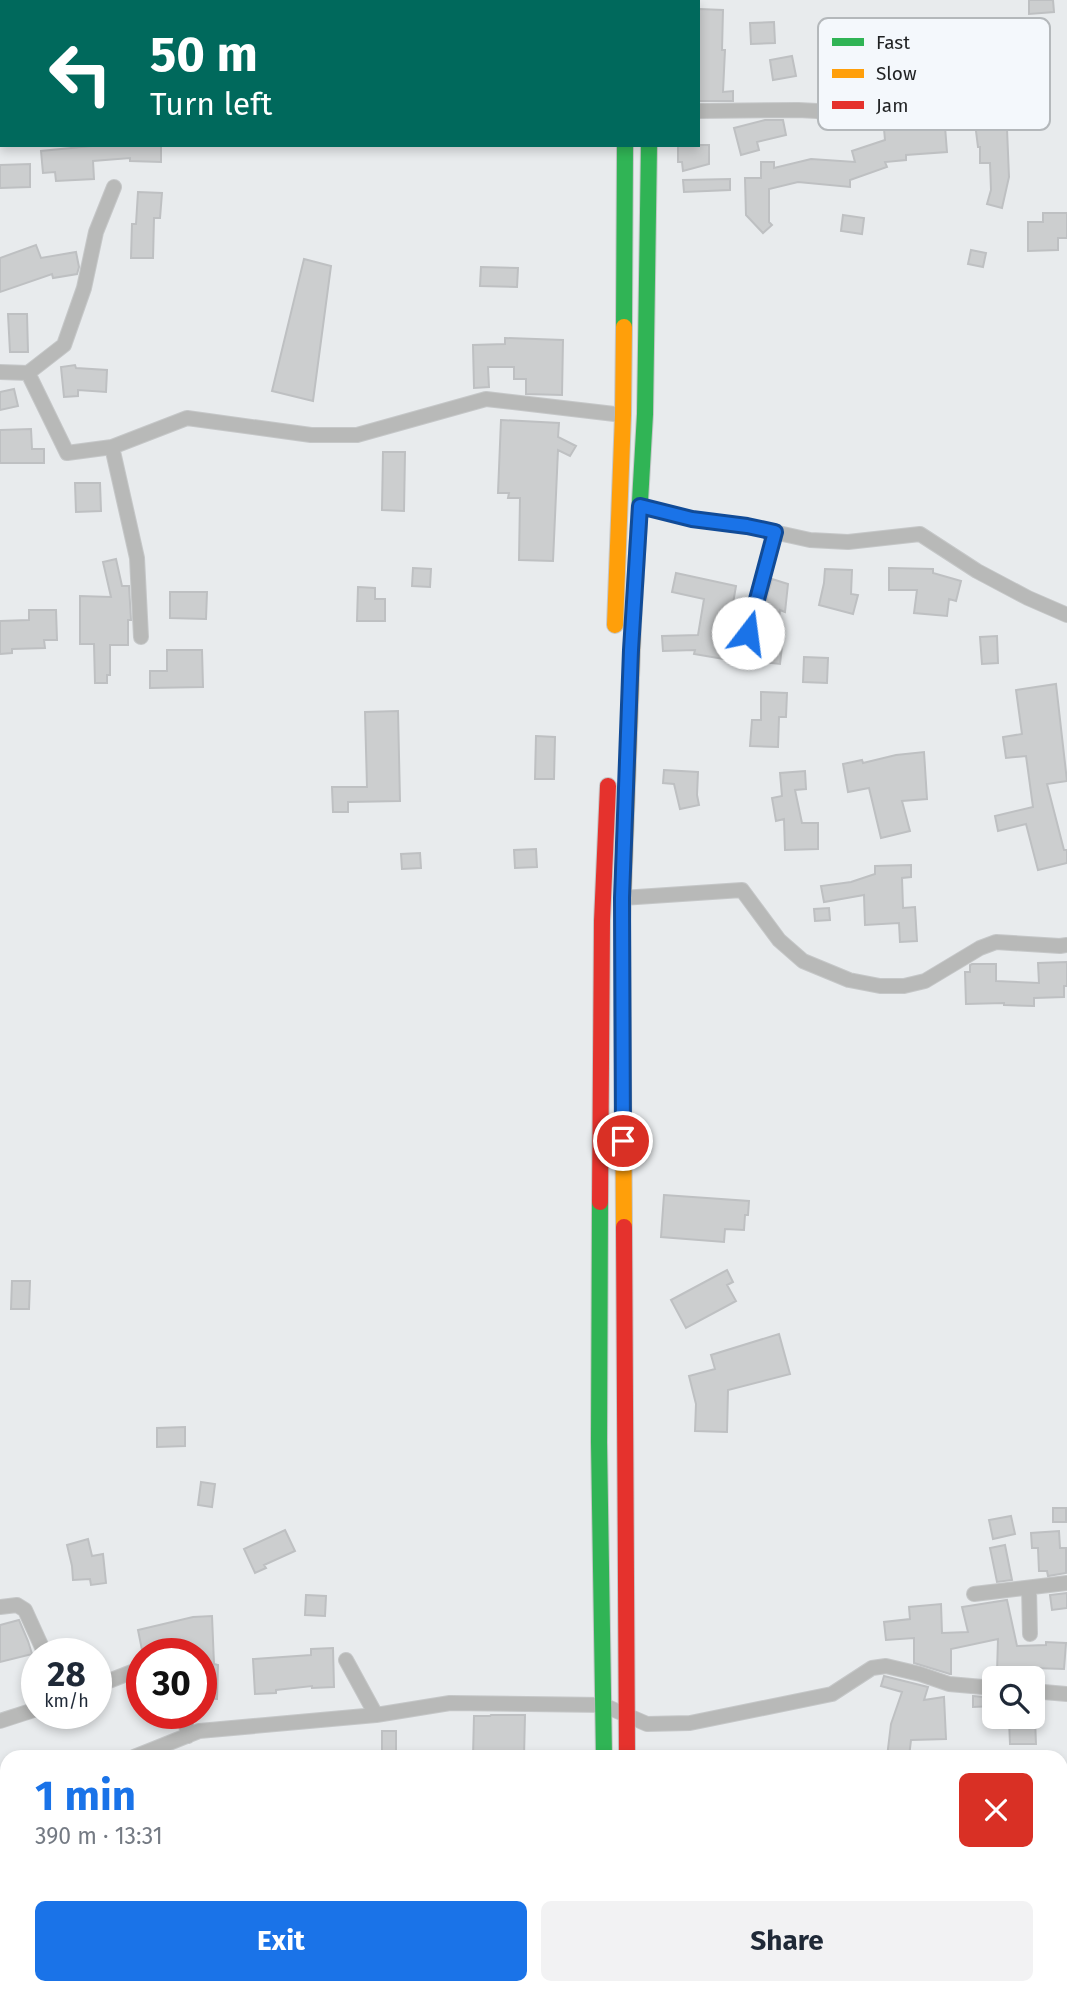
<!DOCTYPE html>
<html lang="en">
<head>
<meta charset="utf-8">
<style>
  :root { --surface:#fff; --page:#f2f2f3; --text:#1f2937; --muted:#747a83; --accent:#1a73e8 }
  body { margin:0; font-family:"Fira Sans",sans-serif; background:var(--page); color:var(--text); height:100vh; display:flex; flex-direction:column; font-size:26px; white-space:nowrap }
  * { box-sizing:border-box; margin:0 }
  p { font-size:23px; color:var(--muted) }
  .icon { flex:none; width:38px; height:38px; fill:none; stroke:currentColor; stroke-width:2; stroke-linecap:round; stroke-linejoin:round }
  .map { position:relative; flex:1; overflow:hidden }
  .sheet { position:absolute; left:0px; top:1750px; width:1068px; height:245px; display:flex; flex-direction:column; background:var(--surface); border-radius:21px 21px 0 0; box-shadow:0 4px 10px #0003 }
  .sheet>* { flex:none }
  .guide { position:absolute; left:0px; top:0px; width:700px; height:147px; box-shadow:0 4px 10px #0003; background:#00695c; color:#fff; overflow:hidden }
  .buttons { position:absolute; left:982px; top:1666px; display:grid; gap:14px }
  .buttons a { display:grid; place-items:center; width:63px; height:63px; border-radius:10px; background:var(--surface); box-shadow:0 4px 10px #0003; font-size:35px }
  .speed { position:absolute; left:21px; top:1638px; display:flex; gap:14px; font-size:35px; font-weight:700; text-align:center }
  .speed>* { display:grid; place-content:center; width:91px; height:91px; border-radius:50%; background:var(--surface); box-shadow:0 4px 10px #0003; line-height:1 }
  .speed small { font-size:18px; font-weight:400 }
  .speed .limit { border:10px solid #d22; background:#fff; color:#111 }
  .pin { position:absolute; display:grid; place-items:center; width:60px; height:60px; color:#fff; margin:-30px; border:4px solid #fff; border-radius:50%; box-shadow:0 2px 7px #0007 }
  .me { position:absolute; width:77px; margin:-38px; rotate:15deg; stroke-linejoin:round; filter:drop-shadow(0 0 5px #0008) }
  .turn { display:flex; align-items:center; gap:24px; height:147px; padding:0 35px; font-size:32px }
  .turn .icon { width:91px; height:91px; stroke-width:2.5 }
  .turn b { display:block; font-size:49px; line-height:60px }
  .round { display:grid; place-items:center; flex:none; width:74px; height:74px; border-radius:10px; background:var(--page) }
  .headline { display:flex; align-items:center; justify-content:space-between; height:119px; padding:0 35px }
  h1 { font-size:42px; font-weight:700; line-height:52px; color:var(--accent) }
  .action { display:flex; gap:14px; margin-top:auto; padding:14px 35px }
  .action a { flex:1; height:80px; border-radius:10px; background:var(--accent); color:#fff; font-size:28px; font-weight:700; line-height:80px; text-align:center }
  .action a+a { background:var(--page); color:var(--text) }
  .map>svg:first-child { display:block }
  .building { fill:#cccecf; stroke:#bec0c2; stroke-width:2 }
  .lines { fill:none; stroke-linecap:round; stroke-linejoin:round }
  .lane-casing { stroke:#c5c7c8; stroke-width:9 }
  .street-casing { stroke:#c5c7c8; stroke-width:16 }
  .fast-casing { stroke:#c5c7c8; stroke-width:18 }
  .slow-casing { stroke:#c5c7c8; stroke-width:18 }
  .jam-casing { stroke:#c5c7c8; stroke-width:18 }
  .lane { stroke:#b8b9b8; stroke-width:7 }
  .street { stroke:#b8b9b8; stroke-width:14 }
  .fast { stroke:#30b455; stroke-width:16 }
  .slow { stroke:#ff9f0a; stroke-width:16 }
  .jam { stroke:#e5322d; stroke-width:16 }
  .route-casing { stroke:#114b97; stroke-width:18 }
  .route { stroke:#1a73e8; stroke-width:12 }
  .key { fill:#f4f8fc; stroke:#b4b8bb; stroke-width:2 }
  .key-label { font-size:19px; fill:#1f2122 }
</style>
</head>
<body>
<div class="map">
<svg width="1067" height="1995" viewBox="0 0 1067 1995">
  <rect width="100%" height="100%" fill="#e8ebed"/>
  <path class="building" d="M1029 0H1053L1054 12 1029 14Z
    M699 9 723 10 722 50H725L723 92 733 91V101H698Z
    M774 22 775 43 751 44 750 23Z
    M792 56 796 76 773 80 770 60Z
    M993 89 996 105 1025 106V129H1007L1009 177 1002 208 987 204 991 190 990 163H980V147H978L974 115 944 114 947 152 906 155V160L885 162 887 167 850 180V187L798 182 769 189V222L772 225 763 233 746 215 745 178H761V162H774V168L811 159 855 162 852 151 885 140 883 118 914 110 913 99 967 98 966 94Z
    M765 120H783L786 135 757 142 759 150 741 155 734 128Z
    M102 145H161V162L130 161V158L93 161 94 179 56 181 55 172 43 173 41 151Z
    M678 145H709V164L683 171 682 162H678Z
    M30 164V187L0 188V165Z
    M730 179V190L684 192 683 180Z
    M138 192 162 193 160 218H154L153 258H131L132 224H136Z
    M1043 213H1067V238H1058V250L1028 251V222H1043Z
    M843 215 864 218 862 234 841 231Z
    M36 245 41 258 76 252 79 267 77 274 53 278 52 274 0 292V258Z
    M971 250 986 253 983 267 968 264Z
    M304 259 331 266 313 401 272 391Z
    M481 267 518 268 517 287 480 286Z
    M8 314H27L28 352H10Z
    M505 338 563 340 562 395 526 394V379H514V367H488L489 387 474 388 473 345 505 344Z
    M75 365 76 368 107 370 106 392 78 390V396L64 397 61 367Z
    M14 389 18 406 0 410V392Z
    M501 420 559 423 558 437 576 446 570 456 558 450 553 561 519 560 520 498H508L509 493H498Z
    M31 429 32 449H44V463H0V430Z
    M383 452H405L404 511 382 510Z
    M75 483H100L101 511 76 512Z
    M116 559 122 586H129L131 620H128V645H110V675H107V683H95L94 644H80V596L111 597 103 562Z
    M413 568 431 569 430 587 412 586Z
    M889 568 933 569V573L961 581 956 601 949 599 947 616 914 613 917 590H889Z
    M825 569 852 570 851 594 858 595 853 614 819 605 824 583Z
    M676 573 736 586 732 609 739 610 730 660 694 654 695 650 663 651 662 636 698 635 704 599 672 592Z
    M772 579 788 584 785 612 780 610 777 638H783L780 664 752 661 754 640 757 635Z
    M358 587 375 588V599H385V621H357Z
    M170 592H207L206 619 170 618Z
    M29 610H56L57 640H44L45 648 12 649V653L0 654V621L29 620Z
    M997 636 998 663 982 664 980 637Z
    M167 650H202L203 687 150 688V671H167Z
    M804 657 828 658 827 683 803 682Z
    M1056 684 1067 781 1047 784 1064 850H1067V863L1038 870 1026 824 998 831 995 816 1033 807 1026 756 1006 758 1003 737 1022 734 1016 690Z
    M761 692 787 693 786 717H779L778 747 750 746 752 720H761Z
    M398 711 400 801 348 802V812H333L332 787H367L365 712Z
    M536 736 555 737 554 779H535Z
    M924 752 927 799 902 801 910 831 881 838 869 788 848 792 843 764 862 760 863 763 896 755Z
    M664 770 698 772 697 795 699 805 680 809 674 784 663 783Z
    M805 771 806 789 795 790 802 823H818V849L785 850 784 819 776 821 772 798 782 796 780 773Z
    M536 849 537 867 515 868 514 850Z
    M420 853 421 868 402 869 401 854Z
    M911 865V877L902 878 903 908 915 907 917 941 900 942 899 923 865 925 864 895 824 902 821 886 851 882 875 874V866Z
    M829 908 830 920 815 921 814 909Z
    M1067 962V986H1064V997L1034 998V1006L1004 1005V1003L966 1004 965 972H970V965L972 964H996V981L1039 983 1038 963Z
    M664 1195 749 1201 748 1215H745L744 1230 725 1229 724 1242 661 1237Z
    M727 1270 733 1282 727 1285 736 1301 686 1328 671 1300Z
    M12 1281H30L29 1309H11Z
    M779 1334 790 1374 728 1390 727 1432 695 1431 696 1404 689 1376 715 1369 711 1355Z
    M185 1427V1446L157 1447V1428Z
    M201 1482 215 1484 212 1507 198 1505Z
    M1053 1508H1066V1522H1053Z
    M1011 1516 1015 1534 993 1539 989 1520Z
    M285 1530 295 1551 264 1565 266 1568 255 1573 244 1549Z
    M1059 1531 1060 1548H1066V1573L1048 1576 1047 1571H1039L1038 1548H1032L1031 1533Z
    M88 1539 92 1556 103 1554 106 1583 91 1585 90 1579 73 1580 72 1566 67 1545Z
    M1005 1545 1012 1580 997 1582 990 1548Z
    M1067 1593V1608L1052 1610 1050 1595Z
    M306 1595 326 1596 325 1616 305 1615Z
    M1007 1600 1017 1646 1046 1645V1642L1066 1643 1064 1669 1034 1668V1671L997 1673 998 1639 951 1649V1674H950L914 1663V1638L886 1640 884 1622 910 1619 909 1607 941 1604 942 1633 968 1632 962 1607Z
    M212 1616 214 1664 218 1665 217 1699 201 1698V1652L153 1654 152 1647 142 1650 138 1630 193 1617Z
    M19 1620 28 1641 32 1654 0 1662V1625Z
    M333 1648 334 1687 312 1688V1686L276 1690V1693L255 1694 253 1659 311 1655V1649Z
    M884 1676 928 1687 924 1700 944 1697 946 1739 911 1740 909 1757H887L891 1724 902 1692 881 1686Z
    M973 1696 994 1698V1706L973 1707Z
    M491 1715H525L524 1757H473L474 1716H490Z
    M1035 1719 1036 1744H1010L1009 1720Z
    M382 1731H396V1757H382Z"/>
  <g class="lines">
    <defs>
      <path id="lane" d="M201 1988 202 1995"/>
      <path id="street" d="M698 111 798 110 817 111 838 118 904 103
        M0 372 28 373 64 345 84 288 96 232 114 187
        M28 373 67 453 112 447 187 418 311 435H357L486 399 623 415
        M112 447 137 558 141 637
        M640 506 693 519 747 526 810 540 848 542 920 534 977 571 1028 598 1067 615
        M748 633 775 532
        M622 898 742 890 779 940 803 961 849 980 880 986H904L925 981 980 948 996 942 1060 946 1067 945
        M1029 1588 1030 1634
        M974 1594 1067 1583
        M0 1607 17 1605 25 1610 45 1654
        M346 1660 376 1715
        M96 1686 142 1668
        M1032 1691 1067 1694
        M184 1713 188 1736
        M0 1721 37 1709
        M134 1757 199 1731 376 1715 450 1703 603 1705 647 1724 690 1723 832 1694 872 1668 886 1666 920 1674 949 1684 994 1688
        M0 1811 7 1808
        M759 1995 761 1988"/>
      <path id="fast" d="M622 0V2
        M646 0V2
        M624 327 625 145
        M633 624 645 414 649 145
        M600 1202 599 1442 604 1757"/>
      <path id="slow" d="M615 625 623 415 624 327
        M624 1227 622 920 633 624
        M646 1988 647 1995"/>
      <path id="jam" d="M600 1202 602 921 608 786
        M624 1227 627 1757
        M621 1988 622 1995"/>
    </defs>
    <use href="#lane" class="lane-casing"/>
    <use href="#street" class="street-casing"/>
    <use href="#fast" class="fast-casing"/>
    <use href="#slow" class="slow-casing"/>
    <use href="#jam" class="jam-casing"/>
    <use href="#lane" class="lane"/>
    <use href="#street" class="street"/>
    <use href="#fast" class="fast"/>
    <use href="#slow" class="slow"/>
    <use href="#jam" class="jam"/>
  </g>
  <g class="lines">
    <defs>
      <path id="route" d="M623 1141 622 898 631 650 640 506 692 519 747 526 775 532 748 633"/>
    </defs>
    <use href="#route" class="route-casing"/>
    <use href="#route" class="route"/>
  </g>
  <rect x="818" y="18" width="232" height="112" rx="10" class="key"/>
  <rect x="832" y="38" width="32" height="8" fill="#30b455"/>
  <rect x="832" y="69" width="32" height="9" fill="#ff9f0a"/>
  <rect x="832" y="101" width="32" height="8" fill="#e5322d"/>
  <g class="key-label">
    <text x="876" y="49">Fast</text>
    <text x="876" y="80">Slow</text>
    <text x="876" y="112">Jam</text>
  </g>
</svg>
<div class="buttons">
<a><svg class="icon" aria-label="search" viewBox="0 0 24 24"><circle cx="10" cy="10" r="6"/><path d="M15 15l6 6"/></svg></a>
</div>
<div class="speed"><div>28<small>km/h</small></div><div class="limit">30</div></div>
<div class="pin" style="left:623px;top:1141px;background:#d93025"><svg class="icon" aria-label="arrive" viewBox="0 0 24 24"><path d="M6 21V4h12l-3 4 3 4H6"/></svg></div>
<svg class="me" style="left:748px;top:633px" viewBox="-20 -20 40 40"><circle r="19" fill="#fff"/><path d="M0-13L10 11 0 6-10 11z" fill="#1a73e8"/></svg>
<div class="guide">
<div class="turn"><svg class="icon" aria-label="left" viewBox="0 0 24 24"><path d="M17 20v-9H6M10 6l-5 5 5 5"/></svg><div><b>50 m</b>Turn left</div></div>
</div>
<section class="sheet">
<div class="headline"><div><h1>1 min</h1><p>390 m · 13:31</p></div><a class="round" style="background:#d93025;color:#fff"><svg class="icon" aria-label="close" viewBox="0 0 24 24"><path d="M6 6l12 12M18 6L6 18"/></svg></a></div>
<div class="action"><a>Exit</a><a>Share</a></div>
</section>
</div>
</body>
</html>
